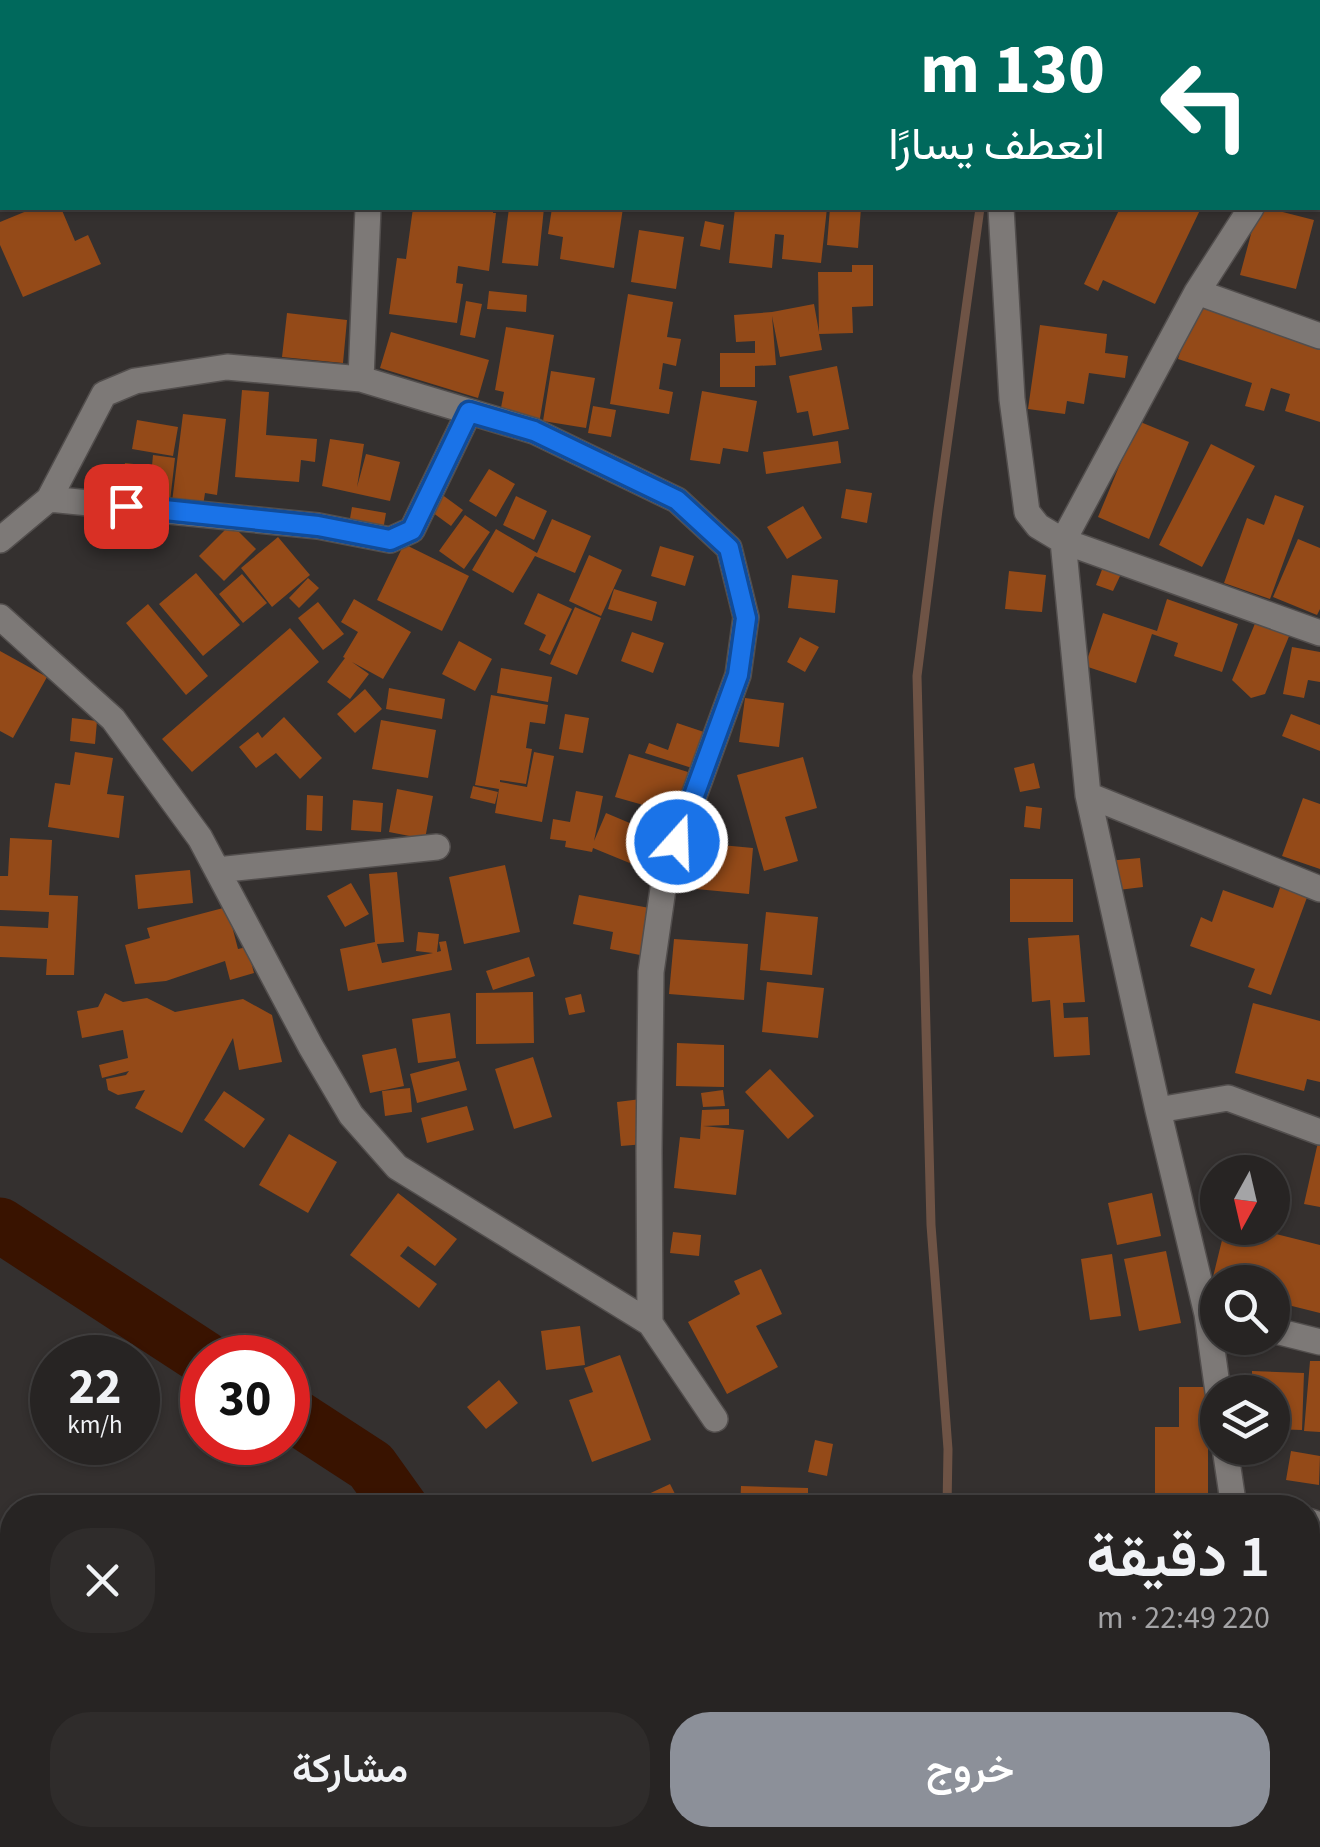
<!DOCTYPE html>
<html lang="ar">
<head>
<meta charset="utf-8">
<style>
  :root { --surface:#272423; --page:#2f2c2b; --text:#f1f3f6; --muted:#a4a4a6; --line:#434141; --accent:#8c9099 }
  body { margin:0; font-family:"Source Sans 3",Vazirmatn,sans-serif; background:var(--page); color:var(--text); direction:rtl; height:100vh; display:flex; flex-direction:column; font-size:38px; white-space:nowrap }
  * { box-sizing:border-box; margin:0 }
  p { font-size:32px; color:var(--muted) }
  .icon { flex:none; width:55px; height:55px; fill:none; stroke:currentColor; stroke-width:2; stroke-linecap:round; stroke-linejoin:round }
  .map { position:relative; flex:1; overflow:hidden; direction:ltr }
  .drawer { position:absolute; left:0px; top:1495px; width:1320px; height:352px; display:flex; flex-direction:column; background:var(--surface); border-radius:40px 40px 0 0; box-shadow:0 2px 8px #0004,0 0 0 2px var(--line); direction:rtl }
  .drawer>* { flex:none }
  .guide { position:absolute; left:0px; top:0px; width:1320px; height:210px; box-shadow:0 2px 8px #0004,0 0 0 2px var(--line); direction:rtl; background:#00695c; color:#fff; overflow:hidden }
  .needle { width:65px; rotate:188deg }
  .tools { position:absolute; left:1200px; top:1155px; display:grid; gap:20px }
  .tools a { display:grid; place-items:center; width:90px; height:90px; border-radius:50%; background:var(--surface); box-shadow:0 2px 8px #0004,0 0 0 2px var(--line); font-size:50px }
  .speed { position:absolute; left:30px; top:1335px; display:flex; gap:20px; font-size:50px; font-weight:700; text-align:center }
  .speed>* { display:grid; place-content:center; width:130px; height:130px; border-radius:50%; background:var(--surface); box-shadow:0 2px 8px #0004,0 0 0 2px var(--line); line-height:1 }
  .speed small { font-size:25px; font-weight:400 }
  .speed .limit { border:15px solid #d22; background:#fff; color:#111 }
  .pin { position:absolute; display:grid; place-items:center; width:85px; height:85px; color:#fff; margin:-42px; border-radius:20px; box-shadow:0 5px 15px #0006 }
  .me { position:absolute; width:110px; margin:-55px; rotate:20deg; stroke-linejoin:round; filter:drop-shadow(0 0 8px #0008) }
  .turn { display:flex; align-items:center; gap:35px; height:210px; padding:0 50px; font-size:45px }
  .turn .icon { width:130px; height:130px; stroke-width:2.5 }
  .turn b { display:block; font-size:70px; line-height:85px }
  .round { display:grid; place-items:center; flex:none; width:105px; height:105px; border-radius:40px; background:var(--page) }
  .head { display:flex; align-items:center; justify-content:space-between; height:170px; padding:0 50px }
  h1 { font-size:60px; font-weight:600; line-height:75px }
  .primary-button { display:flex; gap:20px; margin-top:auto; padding:20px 50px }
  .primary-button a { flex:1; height:115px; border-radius:40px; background:var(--accent); color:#fff; font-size:40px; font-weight:600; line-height:115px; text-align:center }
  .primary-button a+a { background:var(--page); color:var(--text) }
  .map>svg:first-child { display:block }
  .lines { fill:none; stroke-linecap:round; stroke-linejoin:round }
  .stream { stroke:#6e5345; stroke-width:9 }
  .river { stroke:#391300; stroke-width:55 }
  .building { fill:#944a18 }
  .street-casing { stroke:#524e4d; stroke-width:28 }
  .street { stroke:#7d7977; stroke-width:25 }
  .route-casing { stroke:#114b97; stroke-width:25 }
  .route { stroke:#1a73e8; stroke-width:18 }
</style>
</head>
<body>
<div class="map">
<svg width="1320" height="1847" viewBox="0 0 1320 1847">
  <rect width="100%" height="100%" fill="#34302f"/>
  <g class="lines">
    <path class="stream" d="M1004 2V0
      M947 1508 948 1449 931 1225 917 676 938 510 980 208
      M957 1835 958 1847"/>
    <path class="river" d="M0 1225 204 1358
      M288 1412 371 1466 401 1508
      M635 1835 643 1847"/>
  </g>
  <path class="building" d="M34 208H61L75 241 88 235 101 264 23 297 0 245V222Z
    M413 208H493V213H496L489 271 458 266 456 283 463 284 457 323 389 314 397 258 406 259Z
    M509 208H544L538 266 502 263Z
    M552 208H623L614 268 560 259 563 237 548 234Z
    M735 208H827L821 263 782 259 784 235 775 234 772 268 729 263Z
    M830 208H861L858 248 827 245Z
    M1120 208H1201L1155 304 1103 280 1098 291 1084 284Z
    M1258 208H1267L1314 220 1296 289 1240 275Z
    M705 221 724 225 720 250 700 246Z
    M639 230 684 237 676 289 631 282Z
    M852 265H873V306L852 307 853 333 819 334 822 350 780 357 772 316 776 365 755 366V387H720V353H755V341L736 342 734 315 772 312 814 304 819 332 818 272H852Z
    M489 291 527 295 526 312 487 309Z
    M628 294 673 302 667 337 681 339 676 366 663 363 659 389 673 392 669 414 610 404Z
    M466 301 482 304 475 338 460 335Z
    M1195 305 1320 345V422L1285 411 1290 394 1271 388 1264 411 1245 406 1252 383 1178 359Z
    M287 313 347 320 343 363 282 357Z
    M1040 325 1107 334 1105 353 1128 356 1125 378 1089 373 1084 404 1067 401 1065 414 1028 409Z
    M506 327 554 335 539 424 499 418 504 392 495 390Z
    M391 332 489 360 478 398 380 368Z
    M837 366 849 429 813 436 808 411 797 413 789 376Z
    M551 371 595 378 586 428 543 421Z
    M242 390 269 392 266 435 317 439 315 462 301 460 299 482 235 477Z
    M702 391 757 401 748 452 723 448 720 464 690 460Z
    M593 406 616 410 611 437 588 433Z
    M183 414 226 419 217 495 205 493 203 506 172 502Z
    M137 420 178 427 173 456 132 449Z
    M1138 421 1189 442 1149 539 1098 517Z
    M330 439 364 444 357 487 366 454 400 462 390 501 322 486Z
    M838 441 841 463 766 474 763 452Z
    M1211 444 1255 466 1202 567 1159 545Z
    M153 455 175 458 170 501 121 495 125 463 152 466Z
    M489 469 515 484 496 517 469 501Z
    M846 489 872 493 867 523 841 518Z
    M437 491 463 510 451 526 425 507Z
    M1275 495 1304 506 1270 599 1224 583 1247 518 1264 525Z
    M516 496 547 511 534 540 503 525Z
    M803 506 822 538 787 559 767 527Z
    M352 507 386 513 382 536 348 530Z
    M465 515 490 532 464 569 439 551Z
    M552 519 591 536 575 573 535 556 513 593 472 570 496 529 537 553Z
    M231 524 256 549 224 581 199 556Z
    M278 537 310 575 272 607 241 568Z
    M1298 539 1320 548V609L1317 615 1273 597Z
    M404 544 469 576 442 631 377 600Z
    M660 546 694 556 685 586 651 576Z
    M589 555 622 570 601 616 569 601Z
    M1103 567 1121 574 1113 591 1096 585Z
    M1009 571 1046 575 1042 612 1005 609Z
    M196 573 240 625 203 656 159 604Z
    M242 574 267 603 243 623 219 594Z
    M792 575 838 580 835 613 788 608Z
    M308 578 319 588 299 608 289 598Z
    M614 589 657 602 652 621 608 609Z
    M538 593 572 609 550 655 539 650 546 635 524 624Z
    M354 599 411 632 383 679 352 662 369 674 350 699 327 682 345 658 343 657 358 632 341 622Z
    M1167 599 1238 624 1222 672 1174 656 1178 643 1152 634 1136 683 1085 666 1103 613 1157 631Z
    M318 602 344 634 323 650 298 618Z
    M148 604 208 676 186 695 126 623Z
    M575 607 601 618 577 675 550 664Z
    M1256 621 1290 634 1265 694 1251 698 1232 680Z
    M290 628 319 662 192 772 162 739Z
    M632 632 664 643 653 673 621 661Z
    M800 637 819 647 805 672 787 662Z
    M459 641 492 659 475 691 442 674Z
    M1292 647 1320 652V682L1308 680 1304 698 1283 694Z
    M0 651 47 677 13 738 0 731Z
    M501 668 552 677 548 702 497 693Z
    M389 688 445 699 442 719 386 709Z
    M365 689 382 709 355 733 337 714Z
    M491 695 548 705 545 724 530 722 526 748 532 749 526 784 500 780V782L527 787 534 752 554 756 542 822 495 813 499 789 475 785Z
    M745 698 784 703 779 747 739 742Z
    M565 714 589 718 583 753 559 749Z
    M1291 714 1320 725V751L1282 736Z
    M284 717 322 758 300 779 276 753 256 768 239 747 258 732 262 738Z
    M72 718 97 721 95 744 70 741Z
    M381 720 436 730 428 778 372 769Z
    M677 723 704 732 692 768 645 753 649 743 668 750Z
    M75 752 113 758 107 794 124 796 119 838 48 827 55 783 70 785Z
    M629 754 688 772 675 814 615 797Z
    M803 757 817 808 785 817 798 861 764 871 737 775Z
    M1034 763 1040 788 1020 792 1014 768Z
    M473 786 498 792 495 804 470 798Z
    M397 789 433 796 425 839 389 832Z
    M576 791 603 796 594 841 606 813 651 832 637 866 593 848 592 852 565 847 566 841 550 839 553 819 570 822Z
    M307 795 323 796 322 831 306 830Z
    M1303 798 1320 804V869L1282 856Z
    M353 800 383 803 381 832 351 830Z
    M1026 806 1042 808 1040 829 1024 827Z
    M10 838 52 840 49 895 78 896 74 975H46L47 959 0 957V926L48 928 49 912 0 910V876H8Z
    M700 843 753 848 749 894 696 889Z
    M1140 858 1143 887 1110 891 1107 861Z
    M505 865 520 932 464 944 449 877Z
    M190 870 193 903 138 909 135 875Z
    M397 872 404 942 377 944 382 963 433 953 416 951 418 932 439 934 437 952 441 951 439 942 446 941 452 970 348 991 340 949 375 942 369 874Z
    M1010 879H1073V922H1010Z
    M1282 882 1309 892 1271 995 1248 987 1255 969 1190 946 1201 917 1212 922 1223 890 1273 908Z
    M351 883 369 914 345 927 327 896Z
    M579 895 655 909 645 956 610 949 613 932 573 924Z
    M227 907 238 949 247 947 254 973 230 980 225 961 166 981 135 984 125 945 150 938 147 928Z
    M766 912 818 917 812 975 760 970Z
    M1079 935 1085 1002 1063 1003 1064 1018 1088 1017 1090 1055 1054 1057 1050 1000 1032 1002 1028 938Z
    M674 939 748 944 744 1000 669 994Z
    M529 957 535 976 493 990 486 971Z
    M767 982 824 988 818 1038 762 1032Z
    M533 992 534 1043 476 1044V993Z
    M105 993 123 1002 147 998 175 1012 243 999 272 1015 282 1062 239 1070 233 1038 182 1133 135 1108 145 1090 118 1095 108 1090 106 1079 126 1075 129 1071 102 1078 99 1065 128 1058 123 1030 82 1038 77 1011 98 1007Z
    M581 994 585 1012 569 1015 565 998Z
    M1253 1003 1320 1021V1082L1307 1079 1304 1091 1235 1073Z
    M450 1013 456 1058 418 1063 412 1019Z
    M677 1043 724 1045V1087L676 1086Z
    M396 1048 404 1086 370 1093 362 1055Z
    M533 1057 552 1117 514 1129 495 1069Z
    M459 1061 467 1090 417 1103 410 1074Z
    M770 1069 814 1116 788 1139 745 1092Z
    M410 1088 412 1112 385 1116 382 1091Z
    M723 1090 725 1106 703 1107 701 1093Z
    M224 1091 265 1119 244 1148 204 1120Z
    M641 1099 645 1144 621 1146 617 1102Z
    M467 1106 474 1130 427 1143 421 1118Z
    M729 1109V1125L703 1126 744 1130 736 1195 674 1188 680 1137 700 1139 702 1110Z
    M289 1134 337 1162 308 1213 259 1185Z
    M1318 1142H1320V1207L1304 1204Z
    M398 1193 457 1239 435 1266 408 1246 400 1256 437 1284 419 1308 350 1255Z
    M1152 1193 1161 1236 1117 1245 1108 1203Z
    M1225 1228H1265L1264 1231 1320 1245V1313L1272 1301V1282H1218V1287L1211 1285Z
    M673 1232 701 1235 699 1256 670 1253Z
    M1166 1251 1181 1323 1139 1331 1124 1259Z
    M1112 1254 1121 1316 1090 1320 1081 1259Z
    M761 1269 782 1314 756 1326 778 1367 727 1394 688 1322 740 1294 734 1281Z
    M580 1326 585 1365 546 1370 541 1331Z
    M620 1355 651 1440 592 1462 569 1400 593 1392 584 1368Z
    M1310 1361H1320V1432L1304 1431Z
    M1252 1371 1304 1373 1302 1430 1272 1429V1392H1252Z
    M499 1380 518 1403 486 1429 467 1407Z
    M1179 1387H1208V1505L1155 1506V1427H1179Z
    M815 1440 833 1444 827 1476 808 1472Z
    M1291 1451 1320 1456 1319 1485 1286 1480Z
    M670 1484 682 1508H646L642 1497Z
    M741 1486 808 1488V1508H740Z
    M1314 1533 1320 1534V1594L1308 1593Z
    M1308 1631H1320V1704L1308 1703Z
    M1308 1722 1320 1724V1759L1308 1757Z
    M1184 1835H1238L1236 1847H1182Z"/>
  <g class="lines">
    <defs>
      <path id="street" d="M12 0 13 2
        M377 2 378 0
        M919 2V0
        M1318 83 1320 77
        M0 106 2 107
        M1318 173 1320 174
        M1001 208 1012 399 1027 512 1038 526 1063 541 1320 633
        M1197 292 1320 336
        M49 499 318 526 390 540 412 530 469 412
        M0 540 49 499 104 394 135 381 227 367 361 379
        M0 617 113 719 200 838 311 1047 351 1115 397 1167 650 1323 649 1151 651 972 665 875 738 675 746 617 729 548 677 500 534 431 361 379 368 208
        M1088 795 1320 889
        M217 870 437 847
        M1158 1110 1228 1098 1320 1132
        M650 1323 715 1419
        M1272 1330 1320 1342
        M1218 1392 1207 1314 1158 1110 1088 795 1063 541 1197 292 1251 208
        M1225 1448 1234 1508
        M1308 1521 1320 1525
        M1308 1769 1320 1771
        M1272 1835V1847"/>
    </defs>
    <use href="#street" class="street-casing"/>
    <use href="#street" class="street"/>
  </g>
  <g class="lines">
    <defs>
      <path id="route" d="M126 506 318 526 390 540 412 530 469 412 534 431 677 500 729 548 746 618 738 675 677 842"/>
    </defs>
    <use href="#route" class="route-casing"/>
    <use href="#route" class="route"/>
  </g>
</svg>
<div class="tools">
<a><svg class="needle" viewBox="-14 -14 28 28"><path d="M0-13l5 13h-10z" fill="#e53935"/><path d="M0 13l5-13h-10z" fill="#a4a4a6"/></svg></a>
<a><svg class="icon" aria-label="search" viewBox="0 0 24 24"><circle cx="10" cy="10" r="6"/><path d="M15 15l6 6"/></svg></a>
<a><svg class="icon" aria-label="layers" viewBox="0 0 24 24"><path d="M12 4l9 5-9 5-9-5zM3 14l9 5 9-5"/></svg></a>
</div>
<div class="speed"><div>22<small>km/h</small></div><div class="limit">30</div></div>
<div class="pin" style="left:126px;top:506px;background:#d93025"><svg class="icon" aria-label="arrive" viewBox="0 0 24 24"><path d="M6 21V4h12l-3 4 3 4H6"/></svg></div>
<svg class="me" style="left:677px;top:842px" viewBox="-20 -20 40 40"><circle r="17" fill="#1a73e8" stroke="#fff" stroke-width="3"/><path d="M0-11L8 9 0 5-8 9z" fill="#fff"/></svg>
<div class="guide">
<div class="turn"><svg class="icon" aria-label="left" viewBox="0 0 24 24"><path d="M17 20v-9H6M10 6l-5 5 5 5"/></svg><div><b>130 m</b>انعطف يسارًا</div></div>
</div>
<section class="drawer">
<div class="head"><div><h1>1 دقيقة</h1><p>220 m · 22:49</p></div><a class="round"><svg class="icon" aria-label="close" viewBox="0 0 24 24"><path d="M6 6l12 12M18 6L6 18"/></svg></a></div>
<div class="primary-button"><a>خروج</a><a>مشاركة</a></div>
</section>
</div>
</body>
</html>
